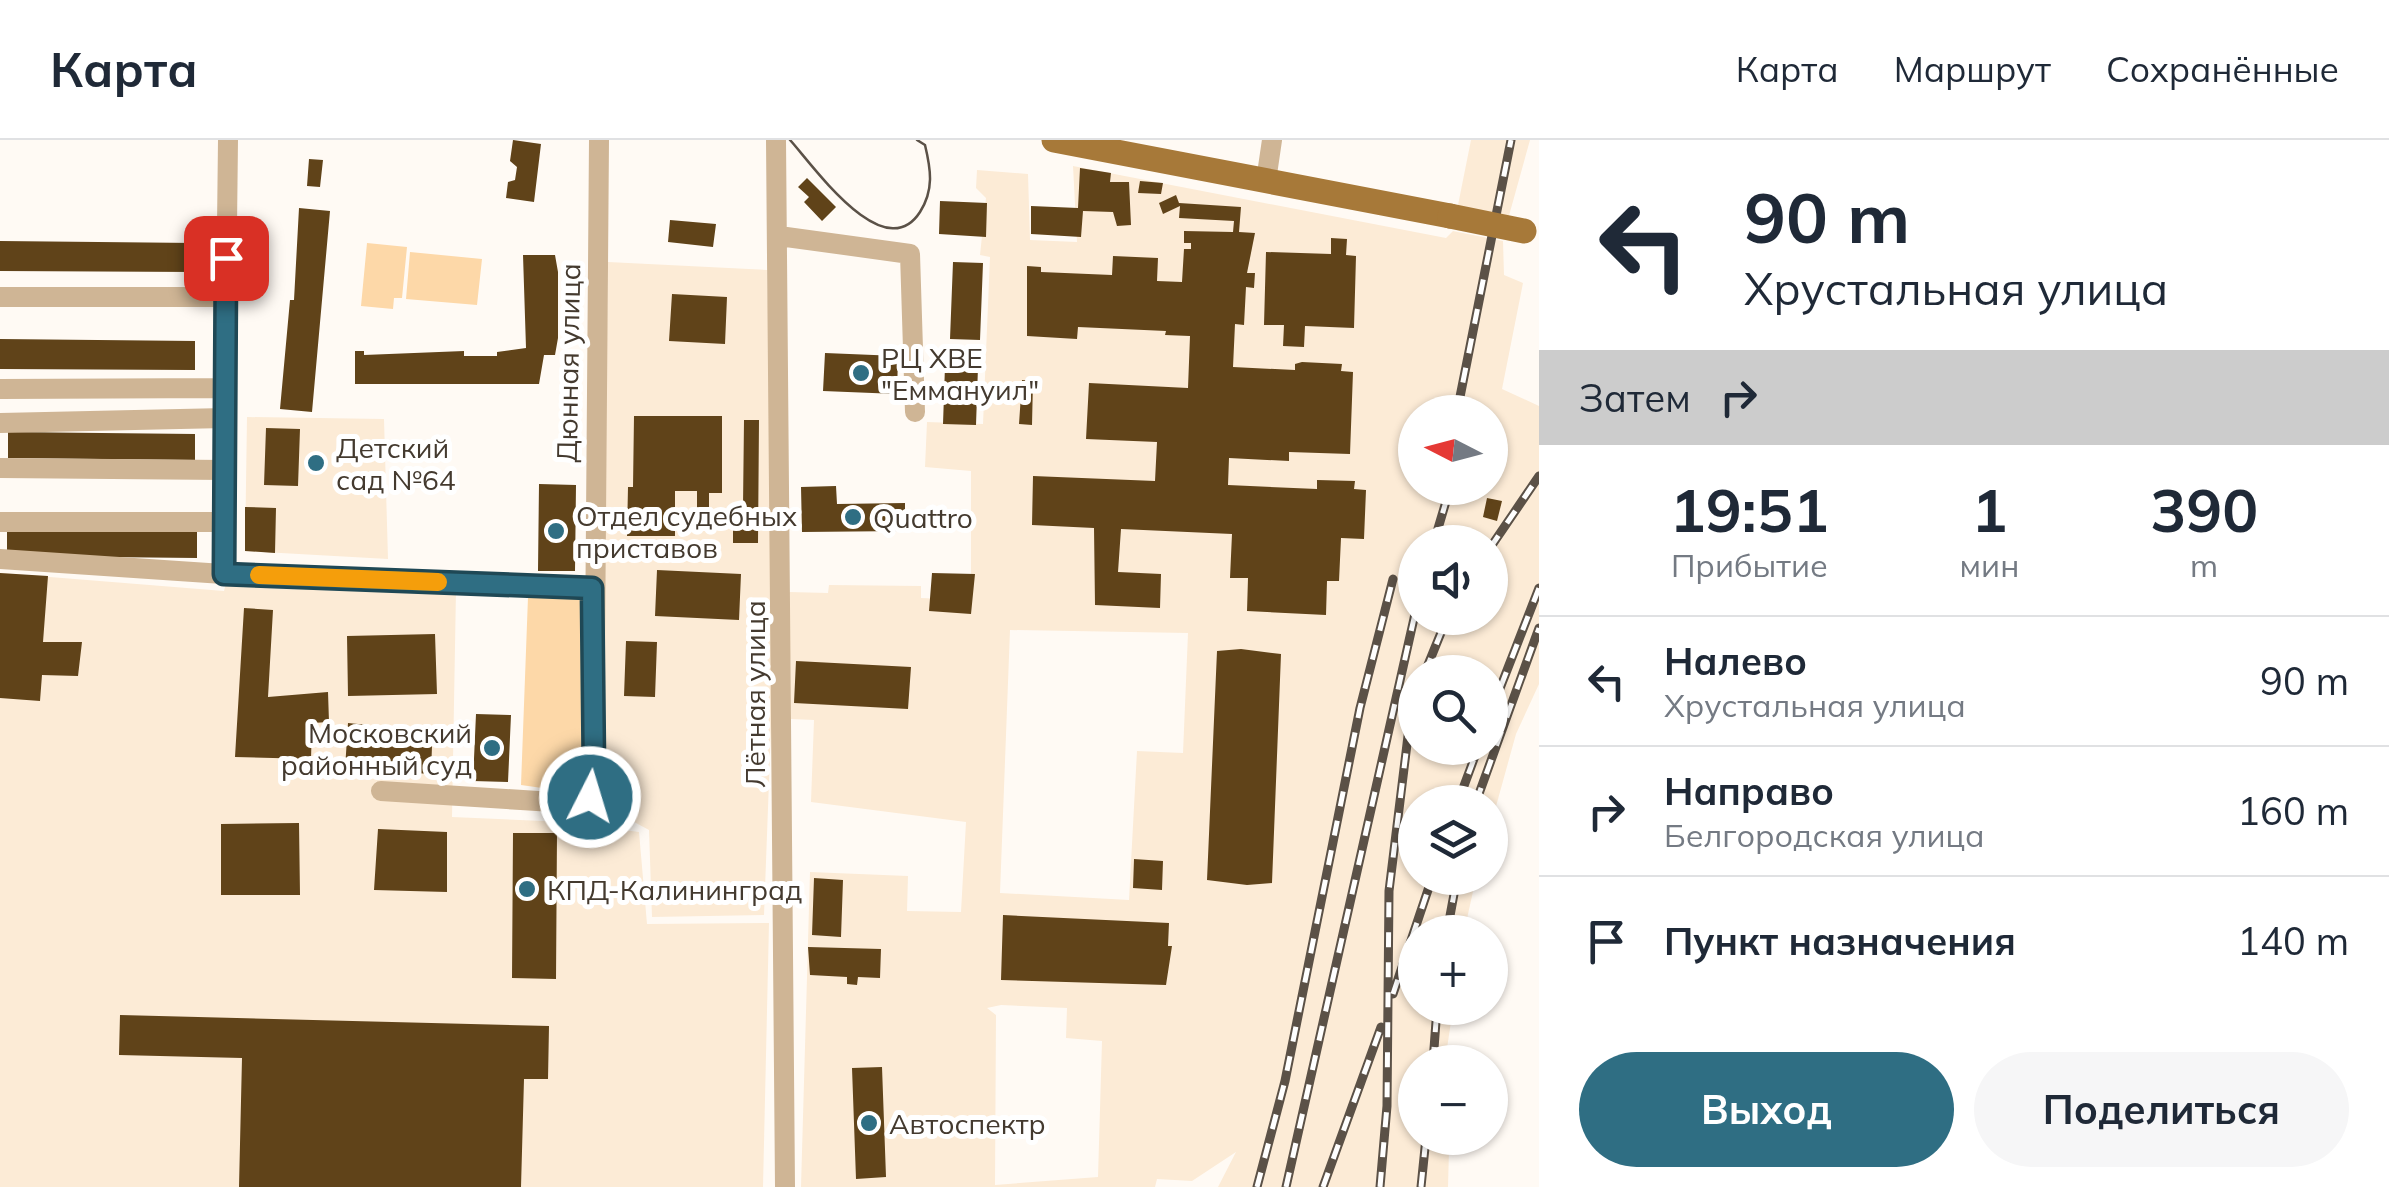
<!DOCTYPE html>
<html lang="ru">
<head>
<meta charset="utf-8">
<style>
  :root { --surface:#fff; --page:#f6f6f7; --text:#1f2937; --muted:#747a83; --line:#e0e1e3; --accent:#2f6e83 }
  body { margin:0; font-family:Mulish,sans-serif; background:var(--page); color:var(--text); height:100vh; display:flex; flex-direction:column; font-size:38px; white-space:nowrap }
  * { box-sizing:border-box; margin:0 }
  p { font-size:32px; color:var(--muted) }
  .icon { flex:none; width:55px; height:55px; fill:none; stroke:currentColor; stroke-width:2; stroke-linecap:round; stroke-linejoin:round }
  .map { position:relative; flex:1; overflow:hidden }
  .drawer { display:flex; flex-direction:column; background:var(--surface); width:850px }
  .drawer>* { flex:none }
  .banner { background:#fff; color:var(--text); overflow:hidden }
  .needle { width:65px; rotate:276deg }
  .controls { position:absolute; left:1398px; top:255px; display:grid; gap:20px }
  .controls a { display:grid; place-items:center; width:110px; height:110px; border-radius:50%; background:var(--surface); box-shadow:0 2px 8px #0004; font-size:50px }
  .pin { position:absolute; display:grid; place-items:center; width:85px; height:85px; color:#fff; margin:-42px; border-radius:20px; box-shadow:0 5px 15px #0006 }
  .me { position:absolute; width:110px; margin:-55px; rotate:5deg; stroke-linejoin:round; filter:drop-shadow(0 0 8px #0008) }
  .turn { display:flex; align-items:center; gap:35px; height:210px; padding:0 40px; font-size:45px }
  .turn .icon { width:130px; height:130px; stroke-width:2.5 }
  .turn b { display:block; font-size:70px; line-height:85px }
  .then { display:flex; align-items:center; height:95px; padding:0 40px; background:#0003; gap:20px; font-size:38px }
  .eta { display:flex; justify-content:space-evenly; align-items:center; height:170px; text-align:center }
  .eta b { font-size:60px; font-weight:700; line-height:70px }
  .button { display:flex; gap:20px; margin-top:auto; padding:20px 40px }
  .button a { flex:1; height:115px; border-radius:60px; background:var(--accent); color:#fff; font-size:40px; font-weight:700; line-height:115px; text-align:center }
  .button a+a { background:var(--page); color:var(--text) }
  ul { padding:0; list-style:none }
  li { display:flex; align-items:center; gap:30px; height:130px; padding:0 40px; border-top:2px solid var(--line) }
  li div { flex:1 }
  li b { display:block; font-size:38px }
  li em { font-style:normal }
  header { display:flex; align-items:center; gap:60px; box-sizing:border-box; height:140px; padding:0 50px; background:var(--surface); border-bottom:2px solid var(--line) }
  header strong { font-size:48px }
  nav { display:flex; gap:55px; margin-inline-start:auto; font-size:35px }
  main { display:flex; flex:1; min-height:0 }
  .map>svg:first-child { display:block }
  .built { fill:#fcebd6; fill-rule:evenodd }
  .green { fill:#fdd8a8 }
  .building { fill:#604319 }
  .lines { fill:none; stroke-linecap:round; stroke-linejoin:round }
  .minor { stroke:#cfb595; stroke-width:20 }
  .major { stroke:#a77939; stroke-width:25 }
  .tram { stroke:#5b5147; stroke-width:2.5 }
  .rail-casing { stroke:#5b5147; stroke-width:9 }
  .rail { stroke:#fff; stroke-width:5; stroke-dasharray:15; stroke-linecap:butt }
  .major-bridge { stroke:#a77939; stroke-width:25 }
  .route-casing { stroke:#1f4855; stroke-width:25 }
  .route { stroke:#2f6e83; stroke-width:18 }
  .slow { stroke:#f59e0b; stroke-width:18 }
  .poi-dot { fill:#2f6e83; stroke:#fff; stroke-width:4 }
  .labels { text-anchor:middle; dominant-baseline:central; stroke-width:10; stroke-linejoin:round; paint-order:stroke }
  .poi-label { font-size:28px; fill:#443a2f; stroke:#fff; text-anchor:start }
  .street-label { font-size:28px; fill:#443a2f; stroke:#fff }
</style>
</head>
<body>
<header>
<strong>Карта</strong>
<nav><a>Карта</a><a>Маршрут</a><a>Сохранённые</a></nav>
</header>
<main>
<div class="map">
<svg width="1539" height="1047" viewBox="0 0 1539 1047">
  <rect width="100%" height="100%" fill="#fffaf4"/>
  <path class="built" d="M1471 0H1530L1505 90 1455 80Z
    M1073 26 1446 98 1453 91 1503 101 1504 135 1523 143 1502 249 1539 266V544L1516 594 1490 688V662H1415V738H1476L1464 792H1415V868H1453L1445 922H1415V998H1434L1433 1008 1449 1010 1448 1047H1218L1236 1012 1192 1041 1157 1039 1155 1047H801L810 732 908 736 907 771 961 772 966 682 811 662 814 580 791 579 789 452 828 453 829 445 921 446V458L971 460V331L925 327 927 282 983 284 990 117 980 115 986 58 976 48 977 30 1028 34 1030 100 1077 102ZM1415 272H1490V348H1415ZM1415 402H1490V478H1415ZM1010 490 1188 493 1183 613 1137 611 1129 760 1000 753ZM1415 532H1490V608H1415ZM1001 865 1067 868 1066 898 1102 901 1098 1037 995 1045 996 875 987 868Z
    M608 122 767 130 776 454 764 775 652 777 649 690 612 670 600 639Z
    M247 277 384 279 388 419 245 411Z
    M0 433 224 451 226 443 456 450 452 677 565 682 639 692 647 784 769 783 763 1047H0Z"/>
  <path class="green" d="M367 103 407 107 402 158H394L393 169 361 166Z
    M410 112 482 119 477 165 406 159Z
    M584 456V637L570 652 521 645 528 457Z"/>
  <path class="building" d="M513 0 541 4 534 62 506 58 508 42 515 40 517 27 510 21Z
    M309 19 323 20 320 47 307 46Z
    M1080 28 1111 33 1110 42H1129L1131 85 1117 86 1113 72 1083 71 1081 97 1031 94V66L1078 68Z
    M807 38 836 67 822 81 804 62 809 57 798 47Z
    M1140 41 1163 43 1161 54 1138 53Z
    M1176 55 1179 63 1241 67 1239 92 1255 93 1247 133H1255L1254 148 1246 147 1244 185 1235 184 1233 227 1295 230V224L1302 222 1342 224 1341 231 1353 232 1350 314 1289 312V321L1229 318 1228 345 1317 349V340L1355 341 1354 349 1366 350 1364 399 1341 398 1339 441H1327L1326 475 1247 471 1248 438H1230L1232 394 1121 389 1118 432 1161 434 1160 468 1095 465 1094 388 1032 385 1033 336 1155 341 1157 302 1086 299 1089 243 1188 248 1190 196 1165 195 1166 191 1078 187 1077 199 1027 196V126L1041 127V132L1112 135 1113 116 1158 118 1157 141 1182 142 1184 109H1191V103H1184V91L1233 92 1234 81 1179 78 1180 66 1163 74 1159 63Z
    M940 61 987 63 986 97 939 94Z
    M299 68 330 71 312 272 280 269 290 160H294Z
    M670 80 716 84 713 107 668 102Z
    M1331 98 1347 99 1346 115 1356 116 1354 188 1305 186 1304 207 1283 206 1284 185H1264L1266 112 1331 114Z
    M0 101 196 103V132L0 131Z
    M523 115H555L558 132V198L555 215H544L539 244H355V211H364V215L464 211V216H497V212L526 208Z
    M953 122 983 123 980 200 950 199Z
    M672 154 727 157 725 204 669 201Z
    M0 199 195 201V230L0 229Z
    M825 213 898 216 897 254 823 251Z
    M945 226 978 227 976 285 943 284Z
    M1022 240 1033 241 1032 285 1019 284Z
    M634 276H722V353H709V381H697V351H675V396H627L628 347H633Z
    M744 280H759L758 403H733V366H743Z
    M266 288 300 289 298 346 264 345Z
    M8 292 195 294V320L8 318Z
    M539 344 576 345 575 431H538Z
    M836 346 837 364 905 363V391L802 392 801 347Z
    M1487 358 1502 361 1497 381 1483 377Z
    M245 367 276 368 275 413 245 411Z
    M7 390 197 391V418L7 416Z
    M657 430 741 434 739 480 655 476Z
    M0 433 48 436 43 502H82L78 536 42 535 40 561 0 558Z
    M932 433 975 434 971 474 929 471Z
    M244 468 273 470 268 557 328 552 329 582 312 583 311 619 235 617Z
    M435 494 437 554 348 556 347 496Z
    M626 501 657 502 655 557 624 556Z
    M1241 509 1281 514 1272 743 1247 745 1207 740 1217 511Z
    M796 521 911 527 908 569 794 563Z
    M476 574 511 575 508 642 473 641Z
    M348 583 368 585 367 602 432 606 431 634 345 629Z
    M299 683 300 755H221V684Z
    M378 689 447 692V752L374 750Z
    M513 693H557L556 839 512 838Z
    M1134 719 1163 721 1162 750 1133 748Z
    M814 738 843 740 841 797 812 795Z
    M1003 775 1169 783 1168 806H1172L1166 845 1001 840Z
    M808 807 881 809 880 838 858 837 857 845 847 844V837L810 835Z
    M120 875 549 886 548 939H524L521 1047H239L242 918 119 915Z
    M882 927 886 1037 856 1039 852 928Z"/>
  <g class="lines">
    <path class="minor" d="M776 0 785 1047
      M1266 41 1272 0
      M779 96 910 114 915 272
      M0 157H226
      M0 249 225 248
      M0 283 225 278
      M0 328 224 330
      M0 382H224
      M0 419 223 434 592 448
      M223 434 228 0
      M381 651 569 663 590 657 594 633 599 0"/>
    <path class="major" d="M1054 0 1450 76"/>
    <path class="tram" d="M790 0C812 24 884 128 920 72 934 50 931 30 925 5L917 0"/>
    <defs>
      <path id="rail" d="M1457 272 1511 0
        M1434 402 1450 348
        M1490 408 1539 336
        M1425 532 1447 478
        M1490 574 1539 448
        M1458 662 1478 608
        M1476 662 1539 488
        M1447 792 1457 738
        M1393 854 1432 738
        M1433 922 1437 868
        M1257 1047 1285 941 1360 568 1393 439
        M1286 1047 1415 474
        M1323 1047 1381 887
        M1380 1047 1387 966 1389 751 1415 539
        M1421 1047 1426 998"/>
    </defs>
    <use href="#rail" class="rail-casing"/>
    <use href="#rail" class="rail"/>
    <path class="major-bridge" d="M1450 76 1524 91"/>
  </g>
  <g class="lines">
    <defs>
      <path id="route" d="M226 118 224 434 592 448 594 633 590 657"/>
    </defs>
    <use href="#route" class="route-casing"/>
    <use href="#route" class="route"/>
    <path class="slow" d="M259 435 438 442"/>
  </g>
  <g class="poi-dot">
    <circle cx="861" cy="233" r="10"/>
    <circle cx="316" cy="323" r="10"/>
    <circle cx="853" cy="377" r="10"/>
    <circle cx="556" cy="391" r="10"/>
    <circle cx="492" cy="608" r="10"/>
    <circle cx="527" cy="749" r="10"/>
    <circle cx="869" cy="983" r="10"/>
  </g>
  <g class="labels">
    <g class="poi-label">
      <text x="881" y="217">РЦ ХВЕ<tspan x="881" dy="32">"Еммануил"</tspan></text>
      <text x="336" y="307">Детский<tspan x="336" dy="32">сад №64</tspan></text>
      <text x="576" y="375">Отдел судебных<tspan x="576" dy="32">приставов</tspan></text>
      <text x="873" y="377">Quattro</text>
      <text x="472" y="592" text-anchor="end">Московский<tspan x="472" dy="32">районный суд</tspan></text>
      <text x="547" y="749">КПД-Калининград</text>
      <text x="889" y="983">Автоспектр</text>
    </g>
    <g class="street-label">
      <text transform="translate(568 223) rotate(-89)">Дюнная улица</text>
      <text transform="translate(754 554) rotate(-90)">Лётная улица</text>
    </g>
  </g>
</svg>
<div class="controls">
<a><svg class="needle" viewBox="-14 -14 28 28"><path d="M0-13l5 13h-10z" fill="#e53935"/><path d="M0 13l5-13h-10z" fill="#747a83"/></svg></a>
<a><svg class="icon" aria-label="sound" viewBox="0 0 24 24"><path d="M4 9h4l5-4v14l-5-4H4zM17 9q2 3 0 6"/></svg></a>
<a><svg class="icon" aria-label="search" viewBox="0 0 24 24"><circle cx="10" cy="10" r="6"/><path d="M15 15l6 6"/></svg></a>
<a><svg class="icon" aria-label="layers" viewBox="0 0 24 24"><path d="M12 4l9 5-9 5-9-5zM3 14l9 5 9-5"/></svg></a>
<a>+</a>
<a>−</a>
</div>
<div class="pin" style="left:226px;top:118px;background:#d93025"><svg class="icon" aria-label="arrive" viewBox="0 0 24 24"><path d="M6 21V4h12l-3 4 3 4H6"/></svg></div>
<svg class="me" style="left:590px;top:657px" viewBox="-20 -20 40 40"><circle r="17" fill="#2f6e83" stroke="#fff" stroke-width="3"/><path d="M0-11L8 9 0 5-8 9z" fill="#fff"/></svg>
</div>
<section class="drawer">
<div class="banner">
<div class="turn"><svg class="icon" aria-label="left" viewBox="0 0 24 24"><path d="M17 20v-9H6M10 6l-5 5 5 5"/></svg><div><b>90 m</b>Хрустальная улица</div></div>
<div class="then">Затем<svg class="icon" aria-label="right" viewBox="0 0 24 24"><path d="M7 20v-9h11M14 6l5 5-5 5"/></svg></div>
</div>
<div class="eta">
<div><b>19:51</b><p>Прибытие</p></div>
<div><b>1</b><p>мин</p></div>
<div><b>390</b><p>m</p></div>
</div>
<ul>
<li><svg class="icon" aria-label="left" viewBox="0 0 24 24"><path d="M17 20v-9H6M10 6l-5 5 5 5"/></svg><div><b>Налево</b><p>Хрустальная улица</p></div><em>90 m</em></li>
<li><svg class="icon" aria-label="right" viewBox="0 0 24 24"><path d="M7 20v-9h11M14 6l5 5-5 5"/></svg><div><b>Направо</b><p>Белгородская улица</p></div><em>160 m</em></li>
<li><svg class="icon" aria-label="arrive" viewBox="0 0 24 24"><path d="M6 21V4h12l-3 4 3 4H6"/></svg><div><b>Пункт назначения</b></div><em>140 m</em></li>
</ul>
<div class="button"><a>Выход</a><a>Поделиться</a></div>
</section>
</main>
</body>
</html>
